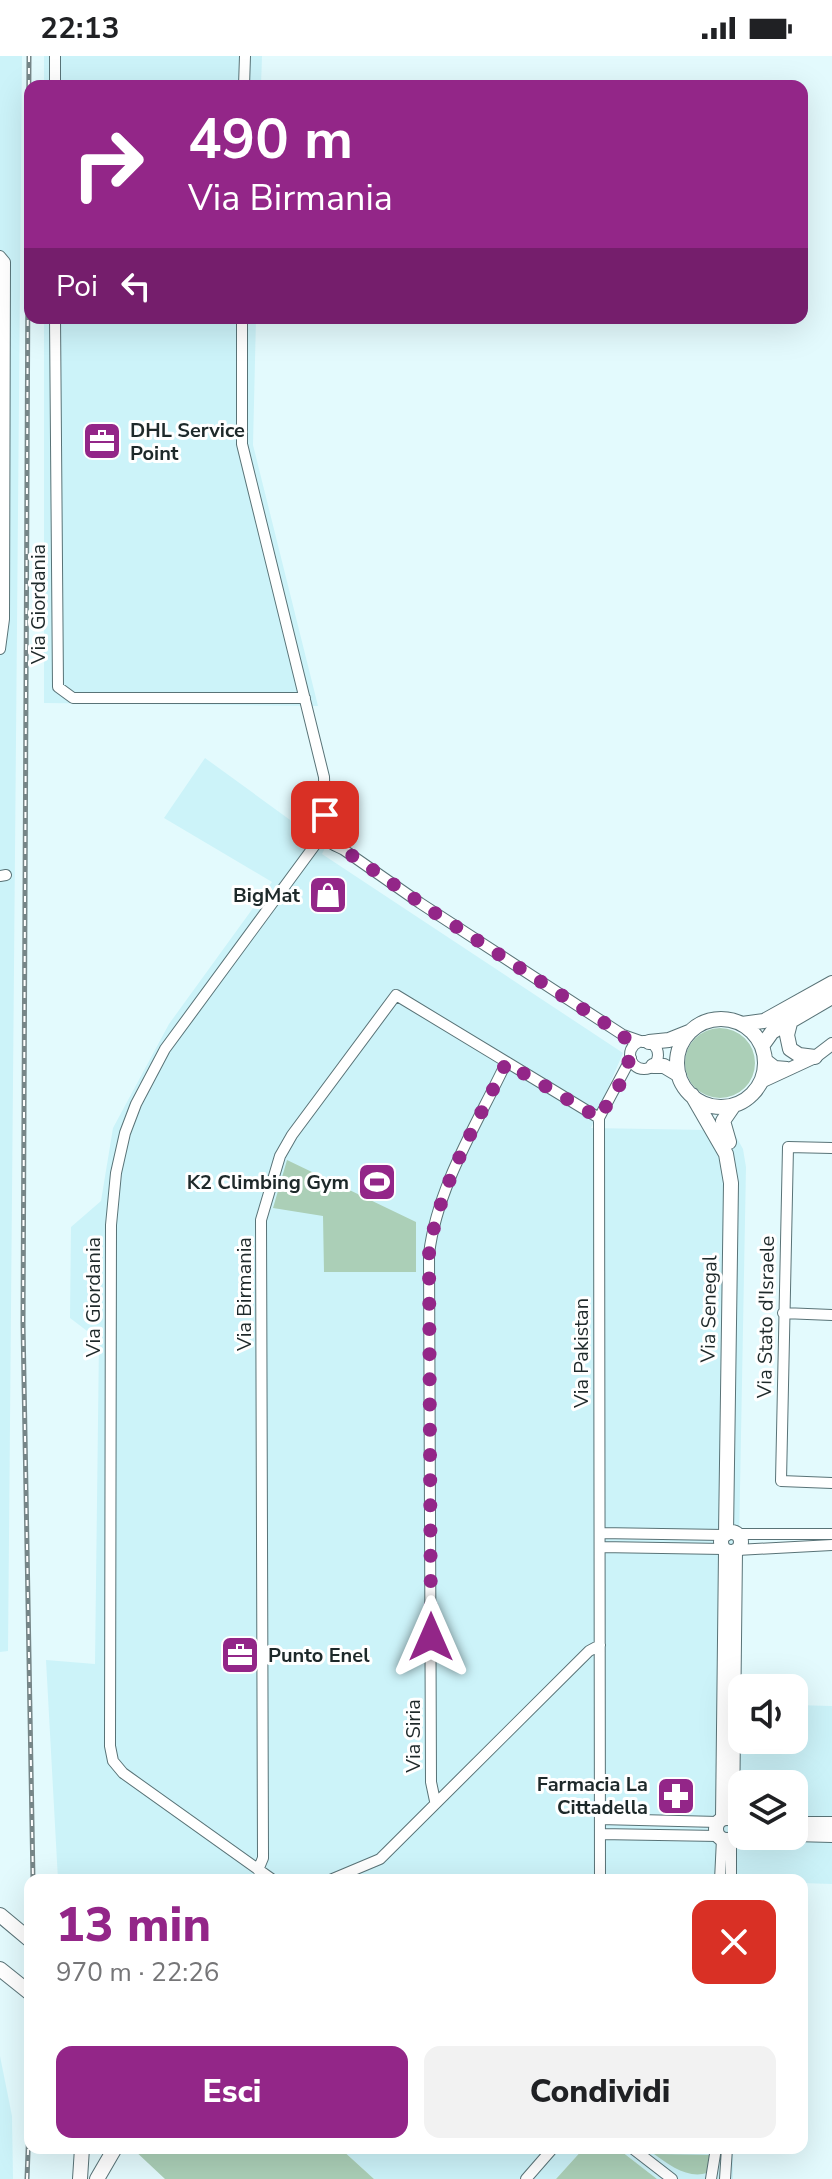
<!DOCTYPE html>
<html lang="it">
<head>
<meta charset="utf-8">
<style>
  :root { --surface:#fff; --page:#f2f2f2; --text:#202124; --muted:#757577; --accent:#932688 }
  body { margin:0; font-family:"Nunito Sans",sans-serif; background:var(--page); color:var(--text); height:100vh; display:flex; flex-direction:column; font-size:30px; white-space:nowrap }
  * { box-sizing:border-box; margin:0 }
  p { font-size:26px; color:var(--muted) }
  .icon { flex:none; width:44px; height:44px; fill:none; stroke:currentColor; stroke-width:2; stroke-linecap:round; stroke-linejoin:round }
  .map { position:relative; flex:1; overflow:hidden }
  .side { position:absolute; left:24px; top:1818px; width:784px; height:280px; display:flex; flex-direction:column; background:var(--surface); border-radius:16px; box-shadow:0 8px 32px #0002 }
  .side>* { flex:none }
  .guide { position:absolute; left:24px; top:24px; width:784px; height:244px; border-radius:16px; box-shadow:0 8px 32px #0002; background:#932688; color:#fff; overflow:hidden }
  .tools { position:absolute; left:728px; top:1618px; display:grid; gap:16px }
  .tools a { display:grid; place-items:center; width:80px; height:80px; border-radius:16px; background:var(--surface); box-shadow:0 8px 32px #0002; font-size:40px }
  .pin { position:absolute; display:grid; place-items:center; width:68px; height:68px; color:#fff; margin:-34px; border-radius:16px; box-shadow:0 4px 12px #0006 }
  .me { position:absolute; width:88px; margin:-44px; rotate:0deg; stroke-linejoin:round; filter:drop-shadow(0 0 6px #0008) }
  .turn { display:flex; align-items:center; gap:28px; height:168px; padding:0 32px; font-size:36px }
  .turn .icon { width:104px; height:104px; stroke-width:2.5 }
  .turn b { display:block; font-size:56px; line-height:68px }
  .then { display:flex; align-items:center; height:76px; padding:0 32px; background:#0003; gap:16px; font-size:30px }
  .round { display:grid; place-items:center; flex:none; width:84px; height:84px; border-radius:16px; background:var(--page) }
  .head { display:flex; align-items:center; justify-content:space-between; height:136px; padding:0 32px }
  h1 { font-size:48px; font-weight:800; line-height:60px; color:var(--accent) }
  .button { display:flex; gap:16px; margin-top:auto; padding:16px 32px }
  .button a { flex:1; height:92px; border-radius:16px; background:var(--accent); color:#fff; font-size:32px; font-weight:800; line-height:92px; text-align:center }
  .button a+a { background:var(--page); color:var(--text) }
  .status { display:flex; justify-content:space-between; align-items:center; height:56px; padding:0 40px; background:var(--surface); direction:ltr }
  .status svg { height:22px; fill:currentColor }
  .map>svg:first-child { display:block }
  .built { fill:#ccf3f9; fill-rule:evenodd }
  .green { fill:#abcfb7 }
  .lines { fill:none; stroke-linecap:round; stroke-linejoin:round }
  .minor-casing { stroke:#597377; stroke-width:12 }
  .tertiary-casing { stroke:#597377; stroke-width:14 }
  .secondary-casing { stroke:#597377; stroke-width:16 }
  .minor { stroke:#fff; stroke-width:10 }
  .tertiary { stroke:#fff; stroke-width:12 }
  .secondary { stroke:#fff; stroke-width:14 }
  .rail-casing { stroke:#768688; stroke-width:5 }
  .rail { stroke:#fff; stroke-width:2; stroke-dasharray:6; stroke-linecap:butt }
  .route { stroke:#932688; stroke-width:14; stroke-dasharray:0 25.2 }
  .labels { text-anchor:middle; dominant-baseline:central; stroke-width:6; stroke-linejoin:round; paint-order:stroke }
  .poi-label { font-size:20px; font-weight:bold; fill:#1e292a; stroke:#fff; text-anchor:end }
  .street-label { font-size:20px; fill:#1e292a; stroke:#fff }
</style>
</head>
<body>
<div class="status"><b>22:13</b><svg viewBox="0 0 49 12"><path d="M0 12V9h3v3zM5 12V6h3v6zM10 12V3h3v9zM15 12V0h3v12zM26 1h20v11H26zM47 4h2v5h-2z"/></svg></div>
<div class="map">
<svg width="832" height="2123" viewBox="0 0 832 2123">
  <rect width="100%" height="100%" fill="#e3fafd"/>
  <path class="built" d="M0 0H22L8 1595 0 1596Z
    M44 0H262L261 30H44Z
    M44 262H256L253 389 318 650 44 647Z
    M205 702 326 790 322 798 623 997 591 1072 708 1074 729 1068 743 1093 746 1111 736 1648H742V1684H794V1649L832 1650V1828L802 1827V1824H58L46 1604 95 1608 99 1284 70 1262 71 1171 101 1145 113 1072 169 968 272 826 164 762ZM742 1728H794V1780H742Z
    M0 2000 12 2060 13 2123H0Z
    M340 2092H584L556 2123H374Z
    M617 2092H733V2123H657Z"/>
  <path class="green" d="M685 1007a35 35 0 1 1 70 0a35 35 0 1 1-70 0Z
    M287 1104 416 1166V1216H324L323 1160 273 1152Z
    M132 2092H340L374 2123H165Z
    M584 2092H617L657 2123H556Z
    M654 2098 711 2099 707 2117C688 2123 669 2109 654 2098Z"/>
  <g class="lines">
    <defs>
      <path id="minor" d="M55 0V30
        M244 30 245 0
        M0 200 5 206 4 563 0 593
        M55 262 58 631 73 642H305
        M242 262V388L324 721 325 759 315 789 165 993 136 1048 125 1077 116 1117 111 1169 110 1690 113 1705 123 1717 273 1824
        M321 774C323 786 335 789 344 794L420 847 623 979 643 986
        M321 774 332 775 343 792
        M0 820 6 819
        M630 999a14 14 0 1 1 28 0a14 14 0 1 1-28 0Z
        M832 1092 788 1091 781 1425 832 1427
        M783 1257 832 1259
        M600 1477 724 1479
        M737 1478H832
        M600 1491 724 1493
        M737 1494 832 1489
        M435 1745 431 1726 429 1198C437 1131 477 1068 506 1007
        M600 1763 718 1766
        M600 1778 718 1780
        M258 1814 263 1802 261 1164 280 1100 292 1079 396 939 599 1062
        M330 1824 380 1803 589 1595 600 1589
        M600 1824 599 1062 631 1002
        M720 1824 722 1783
        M731 1824V1783
        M632 2092 672 2123
        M526 2123 553 2092
        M711 2123 716 2092
        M725 2123 727 2092"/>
      <path id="tertiary" d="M766 1004 775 1011 787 1012
        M761 1026 815 1001 832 988"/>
      <path id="secondary" d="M677 1007a44 44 0 1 1 88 0a44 44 0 1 1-88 0Z
        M791 963 787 979 790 993 799 999 815 1001
        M742 968 764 965 832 927
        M649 986 669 984 689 976
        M762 990 772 976 832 941
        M653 1010H664L679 1019
        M692 1039 726 1098 731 1127 726 1478
        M729 1086 723 1065 734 1049
        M721 1486a10 10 0 1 1 20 0a10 10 0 1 1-20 0Z
        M716 1773a11 11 0 1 1 22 0a11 11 0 1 1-22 0Z
        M723 1762 726 1495
        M732 1763 735 1495
        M794 1768H832
        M794 1778 832 1779
        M0 1859 30 1884
        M0 1913 30 1937
        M80 2123 82 2092
        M97 2123 115 2092"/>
    </defs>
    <use href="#minor" class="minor-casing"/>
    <use href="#tertiary" class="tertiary-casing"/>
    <use href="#secondary" class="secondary-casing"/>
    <use href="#minor" class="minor"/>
    <use href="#tertiary" class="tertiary"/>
    <use href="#secondary" class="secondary"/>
    <defs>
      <path id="rail" d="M29 0 23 1268 33 1824
        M27 2123 30 2042"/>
    </defs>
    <use href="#rail" class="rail-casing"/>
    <use href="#rail" class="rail"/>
  </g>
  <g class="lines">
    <path class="route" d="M325 759 327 768 344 794 435 857 623 979C642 1007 612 1038 599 1062L506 1007C477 1068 438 1131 429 1198L431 1581"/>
  </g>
  <defs>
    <symbol id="office-square" viewBox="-11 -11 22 22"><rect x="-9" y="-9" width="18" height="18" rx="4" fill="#932688" stroke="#fff"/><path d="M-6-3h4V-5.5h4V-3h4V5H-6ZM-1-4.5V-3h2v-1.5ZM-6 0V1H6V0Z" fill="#fff"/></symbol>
    <symbol id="shop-square" viewBox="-11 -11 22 22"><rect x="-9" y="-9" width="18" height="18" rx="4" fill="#932688" stroke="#fff"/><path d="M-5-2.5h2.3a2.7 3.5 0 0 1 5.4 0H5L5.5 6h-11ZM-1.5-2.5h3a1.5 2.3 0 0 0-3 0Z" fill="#fff"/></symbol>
    <symbol id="stadium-square" viewBox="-11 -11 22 22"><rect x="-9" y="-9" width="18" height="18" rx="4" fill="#932688" stroke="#fff"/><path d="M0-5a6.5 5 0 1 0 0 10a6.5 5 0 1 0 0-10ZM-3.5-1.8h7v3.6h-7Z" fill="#fff"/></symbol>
    <symbol id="pharmacy-square" viewBox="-11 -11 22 22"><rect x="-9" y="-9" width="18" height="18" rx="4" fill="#932688" stroke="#fff"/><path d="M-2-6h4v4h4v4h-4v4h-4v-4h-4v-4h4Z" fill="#fff"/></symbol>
  </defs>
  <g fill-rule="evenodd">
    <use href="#office-square" x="80" y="363" width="44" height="44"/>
    <use href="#shop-square" x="306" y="817" width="44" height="44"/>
    <use href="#stadium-square" x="355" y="1104" width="44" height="44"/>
    <use href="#office-square" x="218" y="1577" width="44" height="44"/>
    <use href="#pharmacy-square" x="654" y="1718" width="44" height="44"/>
  </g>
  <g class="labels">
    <g class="poi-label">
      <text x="130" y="374" text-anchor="start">DHL Service<tspan x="130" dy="23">Point</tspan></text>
      <text x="300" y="839">BigMat</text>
      <text x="349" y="1126">K2 Climbing Gym</text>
      <text x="268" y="1599" text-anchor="start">Punto Enel</text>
      <text x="648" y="1728">Farmacia La<tspan x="648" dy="23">Cittadella</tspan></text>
    </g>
    <g class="street-label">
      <text transform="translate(38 548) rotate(-90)">Via Giordania</text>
      <text transform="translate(244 1238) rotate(-90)">Via Birmania</text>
      <text transform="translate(93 1241) rotate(-90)">Via Giordania</text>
      <text transform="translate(709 1253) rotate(-89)">Via Senegal</text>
      <text transform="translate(766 1261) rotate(-89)">Via Stato d'Israele</text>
      <text transform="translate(581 1297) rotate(-90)">Via Pakistan</text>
      <text transform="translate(413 1680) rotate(-90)">Via Siria</text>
    </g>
  </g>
</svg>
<div class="tools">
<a><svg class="icon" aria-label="sound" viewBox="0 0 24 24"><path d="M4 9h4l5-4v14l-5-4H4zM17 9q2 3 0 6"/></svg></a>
<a><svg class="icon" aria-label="layers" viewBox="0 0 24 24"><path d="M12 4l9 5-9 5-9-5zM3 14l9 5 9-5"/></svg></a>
</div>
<div class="pin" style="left:325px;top:759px;background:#d93025"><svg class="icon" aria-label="arrive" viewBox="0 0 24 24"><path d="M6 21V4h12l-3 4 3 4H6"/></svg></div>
<svg class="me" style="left:431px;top:1581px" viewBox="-20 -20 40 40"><path d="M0-17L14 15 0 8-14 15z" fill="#932688" stroke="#fff" stroke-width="4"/></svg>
<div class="guide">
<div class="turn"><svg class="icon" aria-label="right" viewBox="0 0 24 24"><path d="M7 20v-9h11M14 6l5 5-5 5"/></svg><div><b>490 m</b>Via Birmania</div></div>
<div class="then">Poi<svg class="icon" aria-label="left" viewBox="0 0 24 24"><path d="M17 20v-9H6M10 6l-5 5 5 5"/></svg></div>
</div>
<section class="side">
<div class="head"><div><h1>13 min</h1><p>970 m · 22:26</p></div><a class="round" style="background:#d93025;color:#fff"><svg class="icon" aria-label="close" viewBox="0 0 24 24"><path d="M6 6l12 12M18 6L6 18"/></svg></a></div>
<div class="button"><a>Esci</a><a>Condividi</a></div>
</section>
</div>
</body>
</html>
